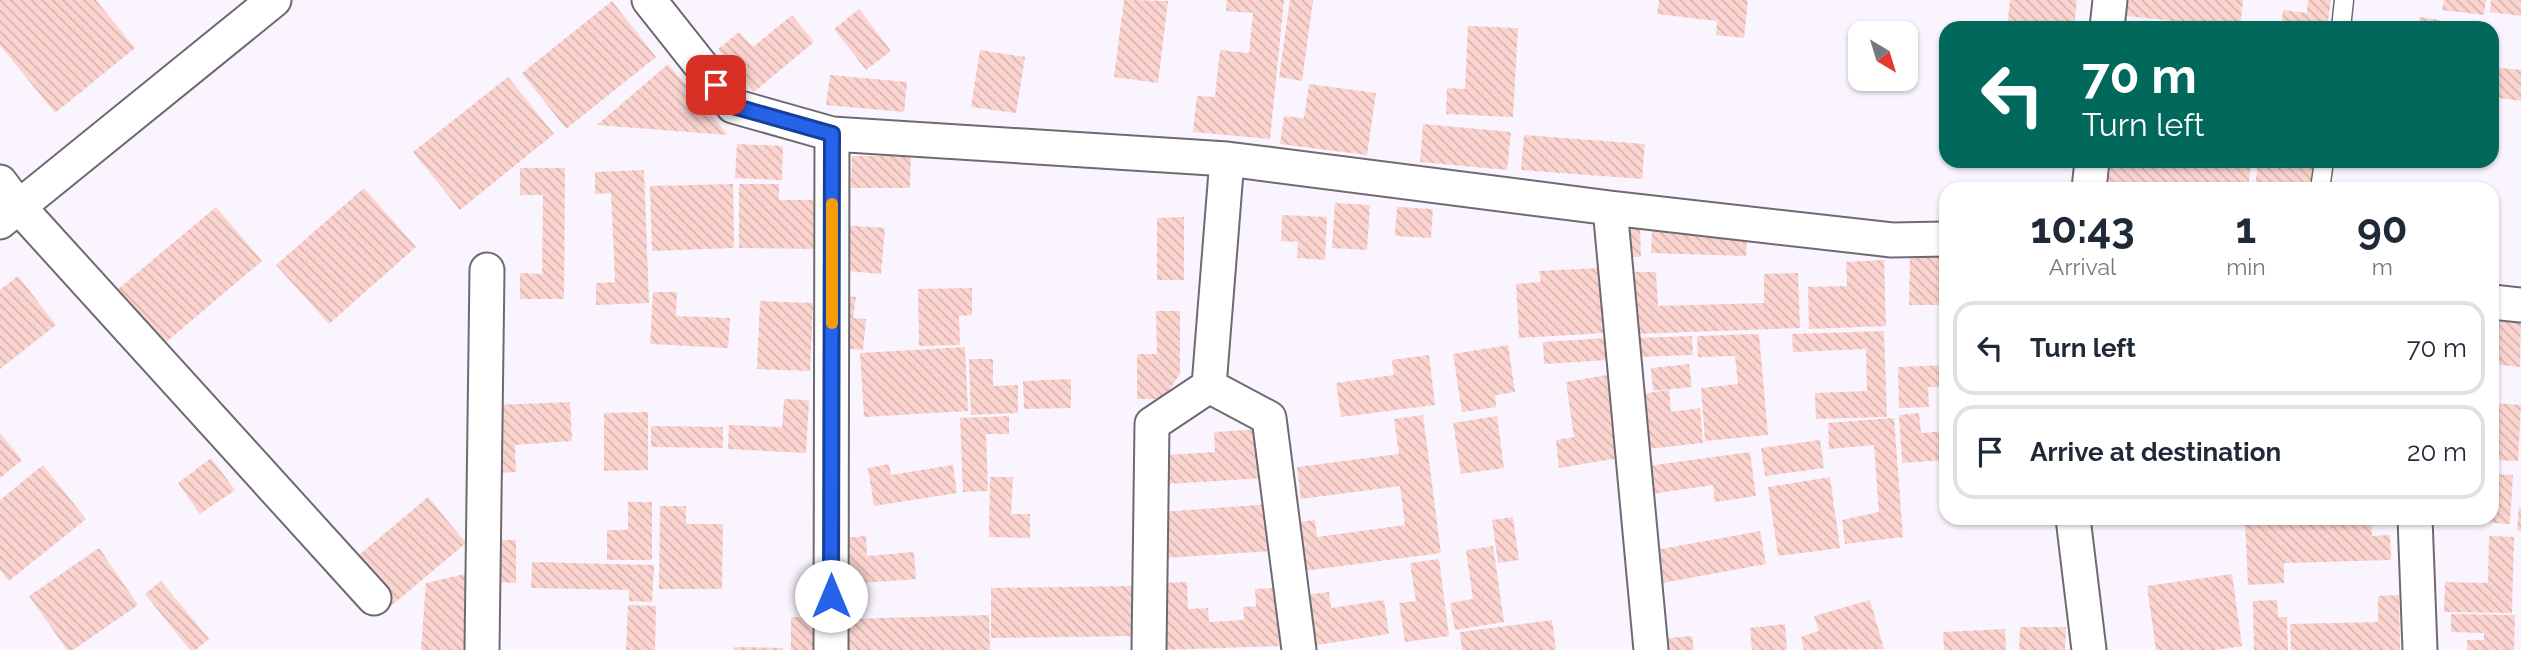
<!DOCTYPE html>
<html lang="en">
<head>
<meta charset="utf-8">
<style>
  :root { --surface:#fff; --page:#f2f2f3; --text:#1f2937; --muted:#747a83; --line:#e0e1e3 }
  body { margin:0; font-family:Raleway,sans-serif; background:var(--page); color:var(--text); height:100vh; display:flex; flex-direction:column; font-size:26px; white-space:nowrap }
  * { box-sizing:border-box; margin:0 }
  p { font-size:23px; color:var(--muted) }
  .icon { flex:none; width:38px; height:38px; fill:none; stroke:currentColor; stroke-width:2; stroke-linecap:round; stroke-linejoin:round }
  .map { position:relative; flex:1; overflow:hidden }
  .details { position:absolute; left:1939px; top:182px; width:560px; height:343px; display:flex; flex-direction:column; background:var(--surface); border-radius:21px; box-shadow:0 2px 5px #0004 }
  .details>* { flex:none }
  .top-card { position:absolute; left:1939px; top:21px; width:560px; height:147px; border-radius:21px; box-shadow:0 2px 5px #0004; background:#00695c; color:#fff; overflow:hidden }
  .needle { width:46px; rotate:142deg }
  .fabs { position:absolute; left:1848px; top:21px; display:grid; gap:14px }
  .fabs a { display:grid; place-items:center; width:70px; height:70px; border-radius:14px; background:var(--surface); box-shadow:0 2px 5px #0004; font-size:35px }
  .pin { position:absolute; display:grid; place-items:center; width:60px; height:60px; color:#fff; margin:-30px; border-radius:14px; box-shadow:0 4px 10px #0006 }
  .me { position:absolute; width:77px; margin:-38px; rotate:0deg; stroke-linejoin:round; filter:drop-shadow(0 0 5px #0008) }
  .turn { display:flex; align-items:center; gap:24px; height:147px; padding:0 28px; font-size:32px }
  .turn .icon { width:91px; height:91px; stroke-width:2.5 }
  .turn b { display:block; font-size:49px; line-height:60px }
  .eta { display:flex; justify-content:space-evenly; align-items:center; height:119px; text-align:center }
  .eta b { font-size:42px; font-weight:700; line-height:49px }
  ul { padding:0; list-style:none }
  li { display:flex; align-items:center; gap:21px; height:94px; margin:0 14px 10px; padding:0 14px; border:4px solid var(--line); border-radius:21px }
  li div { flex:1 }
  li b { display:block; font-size:26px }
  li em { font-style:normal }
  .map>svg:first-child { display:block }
  .building { fill:url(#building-back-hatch) }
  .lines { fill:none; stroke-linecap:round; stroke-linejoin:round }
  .lane-casing { stroke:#6e6a72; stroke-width:21 }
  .street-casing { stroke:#6e6a72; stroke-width:37 }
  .lane { stroke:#fff; stroke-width:18 }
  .street { stroke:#fff; stroke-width:33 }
  .route-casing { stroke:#184099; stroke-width:18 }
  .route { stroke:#2563eb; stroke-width:12 }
  .slow { stroke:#f59e0b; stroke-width:12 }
</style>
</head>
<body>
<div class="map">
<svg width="2521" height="650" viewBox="0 0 2521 650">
  <defs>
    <pattern id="building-back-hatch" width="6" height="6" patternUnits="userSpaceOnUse" patternTransform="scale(1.75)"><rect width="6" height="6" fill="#fcd4cf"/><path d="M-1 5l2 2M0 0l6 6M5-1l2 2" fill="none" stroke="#d7b5b1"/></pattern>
  </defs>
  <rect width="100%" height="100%" fill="#faf4fe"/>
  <path class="building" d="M0 0H96L135 48 55 113 0 45Z
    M1124 0 1168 1 1158 83 1114 77Z
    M1227 0H1284L1270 139 1193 132 1197 96 1215 97 1220 50 1249 53 1253 13 1226 11Z
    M1290 0H1313L1302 81 1279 77Z
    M1659 0H1748L1744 38 1716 35 1717 21 1657 14Z
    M2010 0H2077L2074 28H2007Z
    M2128 0H2243L2240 28 2126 16Z
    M2308 0H2331L2327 28H2281L2283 10 2307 13Z
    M2444 0H2486L2484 15 2442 10Z
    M2491 0H2521V16L2490 12Z
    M612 1 656 57 566 129 522 73Z
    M859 9 891 51 866 70 834 29Z
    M792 15 814 42 754 92 718 49 739 32 753 47Z
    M2420 17 2440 20 2439 28H2418Z
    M2443 23 2467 26 2466 28H2443Z
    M1468 26 1518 28 1513 117 1446 114 1447 88 1465 89Z
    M980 50 1025 57 1016 113 971 107Z
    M668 64 728 135 597 125Z
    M2492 67 2521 70V101L2492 97Z
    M830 75 907 82 904 112 826 105Z
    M508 77 554 134 460 210 413 152Z
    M1309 84 1376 93 1367 155 1280 144 1284 116 1304 118Z
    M1423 124 1511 132 1507 170 1420 162Z
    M1524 135 1645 144 1642 179 1521 170Z
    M737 144 783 146 782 180 735 178Z
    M852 156H911L910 188H851Z
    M2111 161H2251L2248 189H2140L2108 186Z
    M2258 161H2314L2311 189H2255Z
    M520 168H565L564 299H520V273L542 274 543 195H520Z
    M644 170 649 303 596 305V283L615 282 611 193 595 194V172Z
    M733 184 734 248 652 251 650 186Z
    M739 184H779V200H816V249L739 248Z
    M364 188 416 247 329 324 276 265Z
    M1335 203 1370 205 1367 250 1332 248Z
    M216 207 262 261 164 344 118 289Z
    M1397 207 1433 209 1431 238 1395 236Z
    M1282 215 1327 217 1325 260 1297 258 1298 242 1281 241Z
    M1184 217V280H1157V218Z
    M841 225 885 228 881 274 836 270Z
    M1621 227H1640L1641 257H1622Z
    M1652 230 1747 232 1746 256 1651 253Z
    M1910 253H1946V305H1909Z
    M1884 260 1886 326 1809 329 1808 287 1847 286 1846 262Z
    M1601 268 1605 333 1519 338 1516 284 1541 282 1539 271Z
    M1632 272H1656L1658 306 1764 303V274L1798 273 1800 328 1634 334Z
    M18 276 56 325 0 369V290Z
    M972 288V315L959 316 960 345 919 346 918 289Z
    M653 292H677L676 316 730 318 728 348 650 344Z
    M838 295 856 297 853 318 866 319 863 350 833 347Z
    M760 301 813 303 810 371 757 369Z
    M1156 311H1180V374L1163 399H1137V354H1157Z
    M2492 311 2521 313 2520 367 2492 364 2494 340H2492Z
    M1884 331 1887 417 1816 419 1815 393 1867 391 1866 349 1793 352 1792 334Z
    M1759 334 1768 435 1705 441 1701 388 1738 384 1735 356 1698 357 1697 336Z
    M1692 336 1693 355 1637 357 1636 338Z
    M1607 338 1608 360 1544 364 1543 342Z
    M1508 345 1515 392 1495 395 1496 407 1462 412 1453 354Z
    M965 347 968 411 864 417 860 353Z
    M1429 355 1435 405 1341 417 1336 383 1394 375 1392 360Z
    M969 359H993V386L1018 385V413L971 415Z
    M1689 364 1692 387 1653 391 1651 368Z
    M1946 365V387H1928L1929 407 1899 408 1898 367Z
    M1607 375 1619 458 1559 468 1556 440 1574 437 1566 382Z
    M1071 379V408L1024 409 1023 381Z
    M1669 390 1671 412 1700 408 1703 443 1647 449 1641 394Z
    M784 399 809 400 806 453 728 449 729 425 782 427Z
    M570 402 572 441 515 445 516 472 496 473 493 405Z
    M2492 403 2521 405 2518 461 2492 460Z
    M648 412V470L604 471V413Z
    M1919 413 1921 433 1946 431V460L1902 463 1899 415Z
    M1423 415 1441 553 1296 572 1290 523 1315 520 1317 537 1405 525 1400 486 1301 499 1297 467 1399 454 1394 419Z
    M1009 416V434H986L988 491 963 492 960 418Z
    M1497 416 1504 468 1461 474 1453 423Z
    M1894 418 1903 537 1845 544 1842 520 1879 512 1874 445 1829 449 1828 423Z
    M651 426 723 427V448L651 447Z
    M1261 429 1264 478 1168 484 1166 455 1215 452 1214 432Z
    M0 433 22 460 0 478Z
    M1820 440 1824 468 1765 476 1761 448Z
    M1750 452 1756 496 1715 502 1713 485 1652 494 1648 466Z
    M211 458 235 490 200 514 178 483Z
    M889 464 891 475 953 465 957 493 874 506 868 468Z
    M43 465 86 519 9 581 0 570V500Z
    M2492 474 2513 475 2510 524 2449 520V518H2492Z
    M990 477H1013L1011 514H1030V538L989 537Z
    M1830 477 1840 548 1778 556 1768 487Z
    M428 497 466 543 391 606 353 560Z
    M628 502H652V560H607V530H628Z
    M1270 504 1272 551 1165 558 1162 512Z
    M660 506H686V524H723L722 589H659Z
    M2519 507H2521V531L2517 530Z
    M1513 517 1519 560 1498 563 1492 520Z
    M2245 518H2272V520L2371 518 2372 536 2390 535 2391 560 2284 563V583L2248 585Z
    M1760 531 1766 564 1662 583 1656 550Z
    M866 536 867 556 914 552 916 579 848 584 844 538Z
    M2489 536 2514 537 2512 613 2444 612 2445 582 2488 583Z
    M489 540H516V583L488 582Z
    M1493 546 1504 622 1455 630 1450 603 1473 599 1466 550Z
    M99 548 138 605 73 650H67L29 596Z
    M1439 559 1449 636 1405 642 1399 603 1416 601 1410 563Z
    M532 562 654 565 652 602 629 601V590L531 588Z
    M465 574 468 650H421L426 583Z
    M2232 574 2242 646 2216 650H2156L2147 586Z
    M161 581 209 639 196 650H190L145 594Z
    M1187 582 1188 609 1208 608 1209 622 1244 620 1243 607 1256 606 1255 589 1276 588 1279 646 1162 650 1159 583Z
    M1133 586 1134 636 991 638V588Z
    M1329 592 1331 608 1384 600 1389 634 1310 646 1303 595Z
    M2399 595 2400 650H2291L2290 624 2378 622V596Z
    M1870 600 1884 649 1804 650 1801 637 1819 631 1814 616Z
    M2277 600 2278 617H2287L2288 650H2254L2253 601Z
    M628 605 656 606 655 650H626Z
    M2451 614 2515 615 2514 650H2467V640H2484V633L2451 632Z
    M989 615 990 650H846V619Z
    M791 617H815L814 650H791Z
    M1552 620 1556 650H1462L1460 632Z
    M1785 624 1787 650H1752L1750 628Z
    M2020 627H2066L2065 650H2019Z
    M2005 629 2006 650H1944L1943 632Z
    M1692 636 1694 650H1669L1668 638Z
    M734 647 783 648V650H734Z"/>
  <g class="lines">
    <defs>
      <path id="lane" d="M2341 28 2344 0
        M2320 189 2324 161"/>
      <path id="street" d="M649 0 733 106 832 134 1227 159 1610 208 1892 240 1946 239
        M2107 28 2110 0
        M0 182 18 206 374 598
        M2089 189 2092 161
        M1610 208 1651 650
        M0 222 274 0
        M2492 302 2521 305
        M1209 386 1269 418 1299 650
        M2073 518 2089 650
        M2415 518 2420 650
        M482 650 487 270
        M831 650 832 134
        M1149 650 1152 424 1209 386 1227 159"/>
    </defs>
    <use href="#lane" class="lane-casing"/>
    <use href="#street" class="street-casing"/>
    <use href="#lane" class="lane"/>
    <use href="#street" class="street"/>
  </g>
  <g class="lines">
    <defs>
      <path id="route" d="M716 85 733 106 832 134 831 596"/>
    </defs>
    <use href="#route" class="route-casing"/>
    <use href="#route" class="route"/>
    <path class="slow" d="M832 323V204"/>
  </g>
</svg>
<div class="fabs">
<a><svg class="needle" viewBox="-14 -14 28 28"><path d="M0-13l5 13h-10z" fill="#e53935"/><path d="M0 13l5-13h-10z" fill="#747a83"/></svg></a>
</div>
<div class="pin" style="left:716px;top:85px;background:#d93025"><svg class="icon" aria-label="arrive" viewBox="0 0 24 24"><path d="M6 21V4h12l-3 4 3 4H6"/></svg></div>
<svg class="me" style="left:831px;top:596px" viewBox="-20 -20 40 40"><circle r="19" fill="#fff"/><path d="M0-13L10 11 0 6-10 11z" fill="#2563eb"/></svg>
<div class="top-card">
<div class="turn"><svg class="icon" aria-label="left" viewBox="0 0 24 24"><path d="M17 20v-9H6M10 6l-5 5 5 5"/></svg><div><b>70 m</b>Turn left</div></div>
</div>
<section class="details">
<div class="eta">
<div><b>10:43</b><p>Arrival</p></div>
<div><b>1</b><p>min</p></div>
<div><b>90</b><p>m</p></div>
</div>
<ul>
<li><svg class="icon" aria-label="left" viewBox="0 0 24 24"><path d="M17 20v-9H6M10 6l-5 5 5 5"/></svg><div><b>Turn left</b></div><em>70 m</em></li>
<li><svg class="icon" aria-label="arrive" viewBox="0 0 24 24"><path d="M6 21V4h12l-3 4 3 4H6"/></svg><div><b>Arrive at destination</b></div><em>20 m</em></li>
</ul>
</section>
</div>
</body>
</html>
